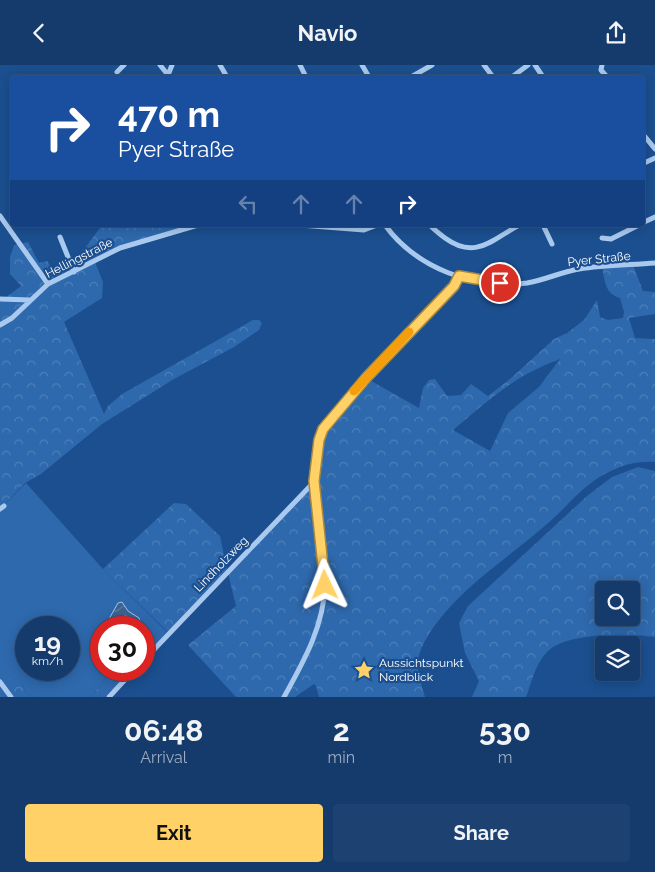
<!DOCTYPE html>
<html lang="en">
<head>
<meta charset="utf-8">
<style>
  :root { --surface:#143b6b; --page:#1d4271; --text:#f1f3f6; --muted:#9dadc1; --line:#33557e; --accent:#ffd166 }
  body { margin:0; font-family:Raleway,sans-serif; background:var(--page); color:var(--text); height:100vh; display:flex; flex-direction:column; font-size:19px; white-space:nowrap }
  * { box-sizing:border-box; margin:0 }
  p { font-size:16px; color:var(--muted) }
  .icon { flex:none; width:28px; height:28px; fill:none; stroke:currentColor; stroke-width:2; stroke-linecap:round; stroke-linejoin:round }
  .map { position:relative; height:632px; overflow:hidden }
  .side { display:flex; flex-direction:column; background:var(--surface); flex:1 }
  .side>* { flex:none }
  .top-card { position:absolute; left:10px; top:10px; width:635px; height:152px; border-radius:5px; box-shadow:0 2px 12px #0003,0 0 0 1px var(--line); background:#1a4fa0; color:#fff; overflow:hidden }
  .buttons { position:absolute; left:595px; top:516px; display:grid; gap:10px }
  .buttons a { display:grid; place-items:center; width:45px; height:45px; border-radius:5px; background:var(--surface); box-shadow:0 2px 12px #0003,0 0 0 1px var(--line); font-size:25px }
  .speed { position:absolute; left:15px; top:551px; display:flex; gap:10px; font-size:25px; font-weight:700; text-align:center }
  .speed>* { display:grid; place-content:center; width:65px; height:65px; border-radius:50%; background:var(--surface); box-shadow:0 2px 12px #0003,0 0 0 1px var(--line); line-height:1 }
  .speed small { font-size:12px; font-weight:400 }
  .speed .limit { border:8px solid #d22; background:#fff; color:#111 }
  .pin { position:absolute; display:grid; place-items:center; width:42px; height:42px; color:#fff; margin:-21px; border:2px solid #fff; border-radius:50%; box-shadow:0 1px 5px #0007 }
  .me { position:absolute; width:55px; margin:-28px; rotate:358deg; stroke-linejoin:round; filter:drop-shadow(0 0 4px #0008) }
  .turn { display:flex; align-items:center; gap:18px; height:105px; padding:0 25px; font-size:22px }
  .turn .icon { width:65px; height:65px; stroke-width:2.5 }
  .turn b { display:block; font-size:35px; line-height:42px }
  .lanes { display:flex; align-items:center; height:48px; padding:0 25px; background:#0003; justify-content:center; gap:25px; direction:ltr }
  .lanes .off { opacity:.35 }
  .eta { display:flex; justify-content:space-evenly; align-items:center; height:85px; text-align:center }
  .eta b { font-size:30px; font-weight:700; line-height:35px }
  .button { display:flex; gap:10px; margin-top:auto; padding:10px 25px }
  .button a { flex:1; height:58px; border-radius:5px; background:var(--accent); color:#111; font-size:20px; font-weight:700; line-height:58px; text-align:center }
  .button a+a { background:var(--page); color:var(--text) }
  header { display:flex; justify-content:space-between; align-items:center; height:65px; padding:0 25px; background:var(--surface); font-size:22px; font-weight:700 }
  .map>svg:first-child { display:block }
  .green { fill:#2e69ad; fill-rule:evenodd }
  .forest { fill:url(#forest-crowns); fill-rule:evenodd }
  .water { fill:url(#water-waves); stroke:#9cc4f0 }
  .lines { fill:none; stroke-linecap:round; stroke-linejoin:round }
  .street { stroke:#a9c9ee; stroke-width:5 }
  .route-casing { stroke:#a68842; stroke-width:12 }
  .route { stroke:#ffd166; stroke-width:9 }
  .slow { stroke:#f59e0b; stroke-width:9 }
  .labels { text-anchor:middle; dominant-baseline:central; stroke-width:4.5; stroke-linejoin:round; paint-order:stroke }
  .street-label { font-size:12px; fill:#fff; stroke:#1b4f8f }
  .poi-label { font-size:12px; fill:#fff; stroke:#1b4f8f; text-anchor:start }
</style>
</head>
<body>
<header><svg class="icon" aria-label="back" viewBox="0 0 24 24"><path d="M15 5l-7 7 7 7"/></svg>Navio<svg class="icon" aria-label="share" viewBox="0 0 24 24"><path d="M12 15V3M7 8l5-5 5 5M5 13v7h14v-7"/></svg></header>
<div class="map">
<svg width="655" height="632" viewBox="0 0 655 632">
  <defs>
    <pattern id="forest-crowns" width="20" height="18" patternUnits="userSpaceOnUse" patternTransform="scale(1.25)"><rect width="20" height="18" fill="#2e69ad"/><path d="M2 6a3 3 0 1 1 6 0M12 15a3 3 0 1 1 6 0" fill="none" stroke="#4d80b9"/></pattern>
    <pattern id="water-waves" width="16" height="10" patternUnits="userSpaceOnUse" patternTransform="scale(1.25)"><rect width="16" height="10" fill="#3c6290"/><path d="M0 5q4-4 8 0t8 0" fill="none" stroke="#597aa1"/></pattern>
  </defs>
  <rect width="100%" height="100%" fill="#1b4f8f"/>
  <path class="green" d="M26 418 103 504 167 567 153 582 144 576V562H101V605H112L91 632H34L25 628 23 618 11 632H0V625L3 622 0 616V444ZM26 562H69V605H26Z"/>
  <path class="forest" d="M102 160H198L134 178 95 197 103 217 102 233 64 257 104 349 108 341 122 329 253 255H259L262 258 259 265 234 282 174 314 102 359 41 409 25 418 0 444V237L21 221 10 209V192L14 180 28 177 39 198 47 196 52 203 77 194Z
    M633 200 643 226 655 227V249L629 253 635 273 655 274V397C634 395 616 402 598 413 579 425 564 445 547 459 506 495 454 526 426 574 413 597 418 609 425 632H319L316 621 314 619 295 632H236L188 580 236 541 228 508 314 417 323 364 366 313 419 343 423 323 429 315 435 314 447 331 461 330 471 319 488 331 510 314 554 274 567 268 584 255 597 235 600 252 608 255 623 253 624 247 620 233C605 229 605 216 602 202ZM560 294 539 322 508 348 490 386 453 365C490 334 514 311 560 294Z
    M638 402 655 406V572C630 568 565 567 547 587 535 599 532 617 526 632H472L479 616 465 588 459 558 468 541 587 431 612 412ZM604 525H631V552H604Z
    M174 438 186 439 220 471 227 505 168 567 103 504Z
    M112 605H131L105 632H91Z
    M12 612H18L23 618 25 628 34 632H11L3 622 0 625V616L3 621Z"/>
  <path class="water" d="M122 537 128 546 139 553 140 556H134L125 550 115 558 110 557 109 554 118 538Z"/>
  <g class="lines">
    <path class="street" d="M160 0 168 10 172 0
      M220 0 227 12
      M300 0 306 12
      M362 0 369 12
      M484 0 493 12
      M535 0 543 12
      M602 0 601 5 607 12
      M117 7 124 0
      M411 12 432 0
      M512 12 528 0
      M642 68 655 84
      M642 99 655 93
      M0 151 48 219
      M642 158 655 152
      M300 160 364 165 377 160
      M385 160C416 203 475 225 527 218 545 215 561 207 579 204 604 200 630 200 655 198
      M430 160C434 165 440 169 445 173 475 195 492 175 519 160
      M543 160 552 179
      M60 172 74 207
      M602 173 611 174 639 160
      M0 234 30 235
      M0 260 12 253 48 219 120 183 198 160
      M0 444 4 441
      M144 595 314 417
      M0 617 11 632
      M109 632 134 605
      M284 632C304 596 324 561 325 519 325 471 306 422 319 375 323 358 338 345 349 332 383 294 420 259 454 221L459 211"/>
  </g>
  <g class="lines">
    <defs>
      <path id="route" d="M325 520 314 416 319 375 323 364 366 313 454 221 459 211 500 218"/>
    </defs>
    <use href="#route" class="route-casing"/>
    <use href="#route" class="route"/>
    <path class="slow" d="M354 326 409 267"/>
  </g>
  <defs>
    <symbol id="sight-bare" viewBox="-9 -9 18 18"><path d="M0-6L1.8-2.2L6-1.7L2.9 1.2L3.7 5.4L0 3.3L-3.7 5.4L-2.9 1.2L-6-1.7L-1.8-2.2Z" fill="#ffd166" stroke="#1b4f8f" stroke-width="2.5" paint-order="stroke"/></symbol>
  </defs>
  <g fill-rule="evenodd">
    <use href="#sight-bare" x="350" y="591" width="28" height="28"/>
  </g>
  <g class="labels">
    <g class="street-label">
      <text transform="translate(79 193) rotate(-27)">Hellingstraße</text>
      <text transform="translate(599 194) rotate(-6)">Pyer Straße</text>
      <text transform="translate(221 499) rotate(-46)">Lindholzweg</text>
    </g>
    <g class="poi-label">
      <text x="379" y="598">Aussichtspunkt<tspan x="379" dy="14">Nordblick</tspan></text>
    </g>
  </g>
</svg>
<div class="buttons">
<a><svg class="icon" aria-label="search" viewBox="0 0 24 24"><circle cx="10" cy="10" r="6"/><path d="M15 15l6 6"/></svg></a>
<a><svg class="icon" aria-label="layers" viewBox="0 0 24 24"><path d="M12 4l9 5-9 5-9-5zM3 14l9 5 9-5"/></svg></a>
</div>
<div class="speed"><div>19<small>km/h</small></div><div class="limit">30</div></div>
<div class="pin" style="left:500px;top:218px;background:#d93025"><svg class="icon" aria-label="arrive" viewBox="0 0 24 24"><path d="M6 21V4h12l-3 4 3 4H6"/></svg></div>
<svg class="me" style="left:325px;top:520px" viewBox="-20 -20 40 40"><path d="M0-17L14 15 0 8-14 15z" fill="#ffd166" stroke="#fff" stroke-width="4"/></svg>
<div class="top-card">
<div class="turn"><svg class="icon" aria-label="right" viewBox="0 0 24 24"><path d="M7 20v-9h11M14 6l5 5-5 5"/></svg><div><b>470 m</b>Pyer Straße</div></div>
<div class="lanes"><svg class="icon off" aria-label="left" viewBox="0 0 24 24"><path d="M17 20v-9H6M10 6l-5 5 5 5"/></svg><svg class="icon off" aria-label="ahead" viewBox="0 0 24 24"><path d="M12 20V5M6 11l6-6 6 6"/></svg><svg class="icon off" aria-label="ahead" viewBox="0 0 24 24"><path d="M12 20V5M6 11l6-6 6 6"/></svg><svg class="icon" aria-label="right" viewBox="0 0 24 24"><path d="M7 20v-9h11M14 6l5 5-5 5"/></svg></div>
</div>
</div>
<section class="side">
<div class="eta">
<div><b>06:48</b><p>Arrival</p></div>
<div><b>2</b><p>min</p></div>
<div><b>530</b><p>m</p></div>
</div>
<div class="button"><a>Exit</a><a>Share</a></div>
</section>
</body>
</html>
